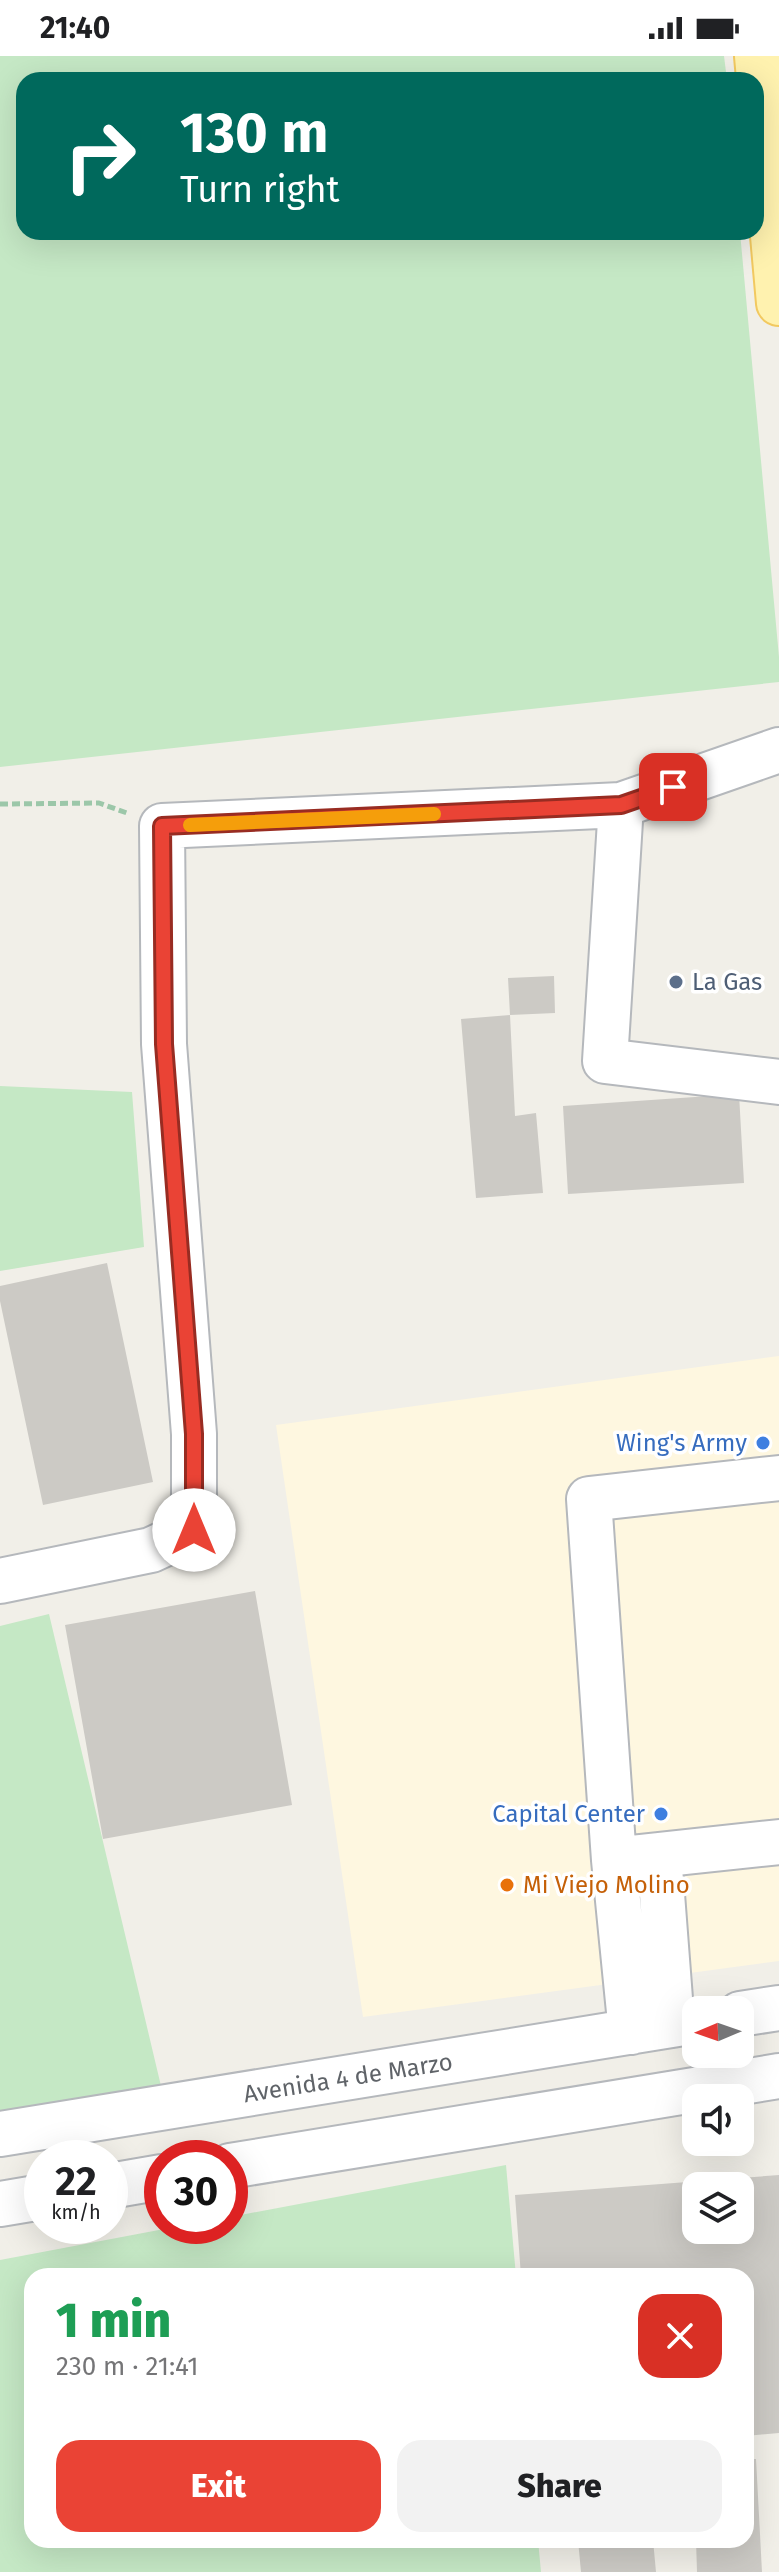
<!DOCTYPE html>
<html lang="en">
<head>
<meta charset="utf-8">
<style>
  :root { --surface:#fff; --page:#f2f2f2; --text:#202124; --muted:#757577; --accent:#ea4335 }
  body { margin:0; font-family:"Fira Sans",sans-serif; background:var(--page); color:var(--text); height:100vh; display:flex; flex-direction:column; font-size:30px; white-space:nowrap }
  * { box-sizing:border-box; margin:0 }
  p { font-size:26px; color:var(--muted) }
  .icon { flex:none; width:44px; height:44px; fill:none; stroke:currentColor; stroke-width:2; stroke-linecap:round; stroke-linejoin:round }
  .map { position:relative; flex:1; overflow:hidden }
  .panel { position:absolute; left:24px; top:2212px; width:730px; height:280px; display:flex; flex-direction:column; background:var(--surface); border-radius:24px; box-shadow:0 8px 32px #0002 }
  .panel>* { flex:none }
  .banner { position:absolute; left:16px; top:16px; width:748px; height:168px; border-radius:24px; box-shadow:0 8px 32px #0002; background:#00695c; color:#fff; overflow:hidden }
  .needle { width:52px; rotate:268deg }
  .buttons { position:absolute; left:682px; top:1940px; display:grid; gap:16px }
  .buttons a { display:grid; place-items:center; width:72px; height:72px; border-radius:16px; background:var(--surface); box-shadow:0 8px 32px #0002; font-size:40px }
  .speed { position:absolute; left:24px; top:2084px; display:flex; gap:16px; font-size:40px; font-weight:700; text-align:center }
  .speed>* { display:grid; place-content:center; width:104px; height:104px; border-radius:50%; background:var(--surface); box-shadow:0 8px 32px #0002; line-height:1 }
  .speed small { font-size:20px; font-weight:400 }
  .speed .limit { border:12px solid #d22; background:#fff; color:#111 }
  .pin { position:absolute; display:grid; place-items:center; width:68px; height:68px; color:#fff; margin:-34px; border-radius:16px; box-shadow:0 4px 12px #0006 }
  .me { position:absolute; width:88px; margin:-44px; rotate:0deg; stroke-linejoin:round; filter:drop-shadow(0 0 6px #0008) }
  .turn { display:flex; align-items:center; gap:28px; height:168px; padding:0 32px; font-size:36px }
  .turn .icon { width:104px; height:104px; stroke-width:2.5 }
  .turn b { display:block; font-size:56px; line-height:68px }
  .round { display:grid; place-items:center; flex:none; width:84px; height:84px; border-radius:24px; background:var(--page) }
  .overview { display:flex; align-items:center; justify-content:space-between; height:136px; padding:0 32px }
  h1 { font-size:48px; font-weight:800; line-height:60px; color:#1e9e55 }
  .cta { display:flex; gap:16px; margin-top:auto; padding:16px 32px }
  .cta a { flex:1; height:92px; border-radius:24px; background:var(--accent); color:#fff; font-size:32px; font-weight:800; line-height:92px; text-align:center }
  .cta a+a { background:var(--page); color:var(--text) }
  .status { display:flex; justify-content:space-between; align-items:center; height:56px; padding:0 40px; background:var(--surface); direction:ltr }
  .status svg { height:22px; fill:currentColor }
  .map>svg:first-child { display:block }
  .commercial { fill:#fef7e0 }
  .green { fill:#c5e8c5 }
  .building { fill:#cccac5; fill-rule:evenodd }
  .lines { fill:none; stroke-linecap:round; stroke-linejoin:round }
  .minor-casing { stroke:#b5b8bc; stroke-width:48 }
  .major-casing { stroke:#f2c960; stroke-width:48 }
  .path { stroke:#9cc7a9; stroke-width:5; stroke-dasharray:8 4; stroke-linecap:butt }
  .minor { stroke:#fff; stroke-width:44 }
  .major { stroke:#fff2af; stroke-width:44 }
  .route-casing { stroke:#982c22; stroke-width:20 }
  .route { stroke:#ea4335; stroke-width:14 }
  .slow { stroke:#f59e0b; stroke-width:14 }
  .service-dot { fill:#5c6f8a; stroke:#fff; stroke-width:3 }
  .shop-dot { fill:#3f7fe0; stroke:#fff; stroke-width:3 }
  .food-dot { fill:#e8710a; stroke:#fff; stroke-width:3 }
  .labels { text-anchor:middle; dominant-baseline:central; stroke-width:7; stroke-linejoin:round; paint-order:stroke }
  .service-label { font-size:24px; fill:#4e5e75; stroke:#fff; text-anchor:start }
  .shop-label { font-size:24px; fill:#366cbe; stroke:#fff; text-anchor:end }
  .food-label { font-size:24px; fill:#c56008; stroke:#fff; text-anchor:start }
  .street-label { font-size:24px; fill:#5f6368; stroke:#fff }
</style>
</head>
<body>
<div class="status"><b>21:40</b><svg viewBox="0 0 49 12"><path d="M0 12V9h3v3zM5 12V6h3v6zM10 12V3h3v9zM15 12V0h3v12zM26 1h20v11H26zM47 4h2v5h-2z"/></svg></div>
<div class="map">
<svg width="779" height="2516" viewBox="0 0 779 2516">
  <rect width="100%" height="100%" fill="#f1efe8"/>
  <path class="commercial" d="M779 1300V1905L363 1961 276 1369Z"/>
  <path class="green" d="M0 0H724L727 24H24V176H740L779 601V626L0 711Z
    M0 1030 132 1036 144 1191 0 1215Z
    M49 1558 161 2030 0 2058V1570Z
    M506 2109 516 2220H32V2484H538L541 2516H0V2204L180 2170H230V2161Z"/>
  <path class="building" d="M554 920 555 957 510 959 508 922Z
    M510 959 515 1060 536 1057 543 1137 476 1142 461 963Z
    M739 1038 744 1127 568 1138 563 1050Z
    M107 1207 153 1426 43 1449 0 1245V1230Z
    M255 1535 292 1749 103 1783 65 1569Z
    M779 2119V2377L746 2380V2220H521L515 2139ZM696 2130H740V2174H696Z
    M746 2403H756L762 2516H697L696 2484H746Z
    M578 2484H653L656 2516H581Z"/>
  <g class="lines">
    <defs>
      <path id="minor" d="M621 749 605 1005 779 1026
        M0 1525 151 1494 194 1474V1378L164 988 162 770 621 749 779 694
        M659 1799 672 1969
        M630 1802 779 1786
        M740 1958 779 1952
        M631 1976 614 1804 589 1443 779 1422
        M0 2078 696 1965
        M230 2110 779 2020
        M110 2130 162 2121
        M0 2148 42 2141"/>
      <path id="major" d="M757 0 779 247"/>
    </defs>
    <use href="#minor" class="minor-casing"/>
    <use href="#major" class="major-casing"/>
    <path class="path" d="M0 748 99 747 127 757"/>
    <use href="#minor" class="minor"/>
    <use href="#major" class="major"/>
  </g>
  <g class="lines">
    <defs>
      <path id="route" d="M194 1474V1378L164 988 162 770 621 749 673 731"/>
    </defs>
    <use href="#route" class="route-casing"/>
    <use href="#route" class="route"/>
    <path class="slow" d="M190 769 434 758"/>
  </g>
  <circle class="service-dot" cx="676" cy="926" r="8"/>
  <g class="shop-dot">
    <circle cx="763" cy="1387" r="8"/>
    <circle cx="661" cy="1758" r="8"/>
  </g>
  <circle class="food-dot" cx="507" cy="1829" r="8"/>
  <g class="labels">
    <g class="service-label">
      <text x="692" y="926">La Gas</text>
    </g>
    <g class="shop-label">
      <text x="747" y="1387">Wing's Army</text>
      <text x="645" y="1758">Capital Center</text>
    </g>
    <g class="food-label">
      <text x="523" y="1829">Mi Viejo Molino</text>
    </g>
    <g class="street-label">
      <text transform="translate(348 2022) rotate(-9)">Avenida 4 de Marzo</text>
    </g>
  </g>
</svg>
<div class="buttons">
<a><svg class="needle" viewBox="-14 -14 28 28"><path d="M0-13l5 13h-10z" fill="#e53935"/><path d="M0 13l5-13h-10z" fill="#757577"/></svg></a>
<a><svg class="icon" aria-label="sound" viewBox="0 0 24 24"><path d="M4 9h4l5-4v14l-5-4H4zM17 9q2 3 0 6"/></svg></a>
<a><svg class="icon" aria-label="layers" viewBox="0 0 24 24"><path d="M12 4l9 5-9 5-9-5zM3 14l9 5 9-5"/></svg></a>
</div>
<div class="speed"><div>22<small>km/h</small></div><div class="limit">30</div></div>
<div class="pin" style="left:673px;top:731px;background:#d93025"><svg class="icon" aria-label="arrive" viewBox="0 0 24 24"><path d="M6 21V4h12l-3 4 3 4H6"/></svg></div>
<svg class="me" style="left:194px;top:1474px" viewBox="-20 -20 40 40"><circle r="19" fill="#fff"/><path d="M0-13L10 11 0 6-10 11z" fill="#ea4335"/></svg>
<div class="banner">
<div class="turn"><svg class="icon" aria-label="right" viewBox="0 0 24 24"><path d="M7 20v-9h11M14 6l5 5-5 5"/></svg><div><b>130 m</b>Turn right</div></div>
</div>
<section class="panel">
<div class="overview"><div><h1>1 min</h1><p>230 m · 21:41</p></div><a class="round" style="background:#d93025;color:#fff"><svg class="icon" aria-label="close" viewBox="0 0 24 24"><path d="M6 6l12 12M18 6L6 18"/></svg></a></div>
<div class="cta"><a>Exit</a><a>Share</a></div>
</section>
</div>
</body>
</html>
